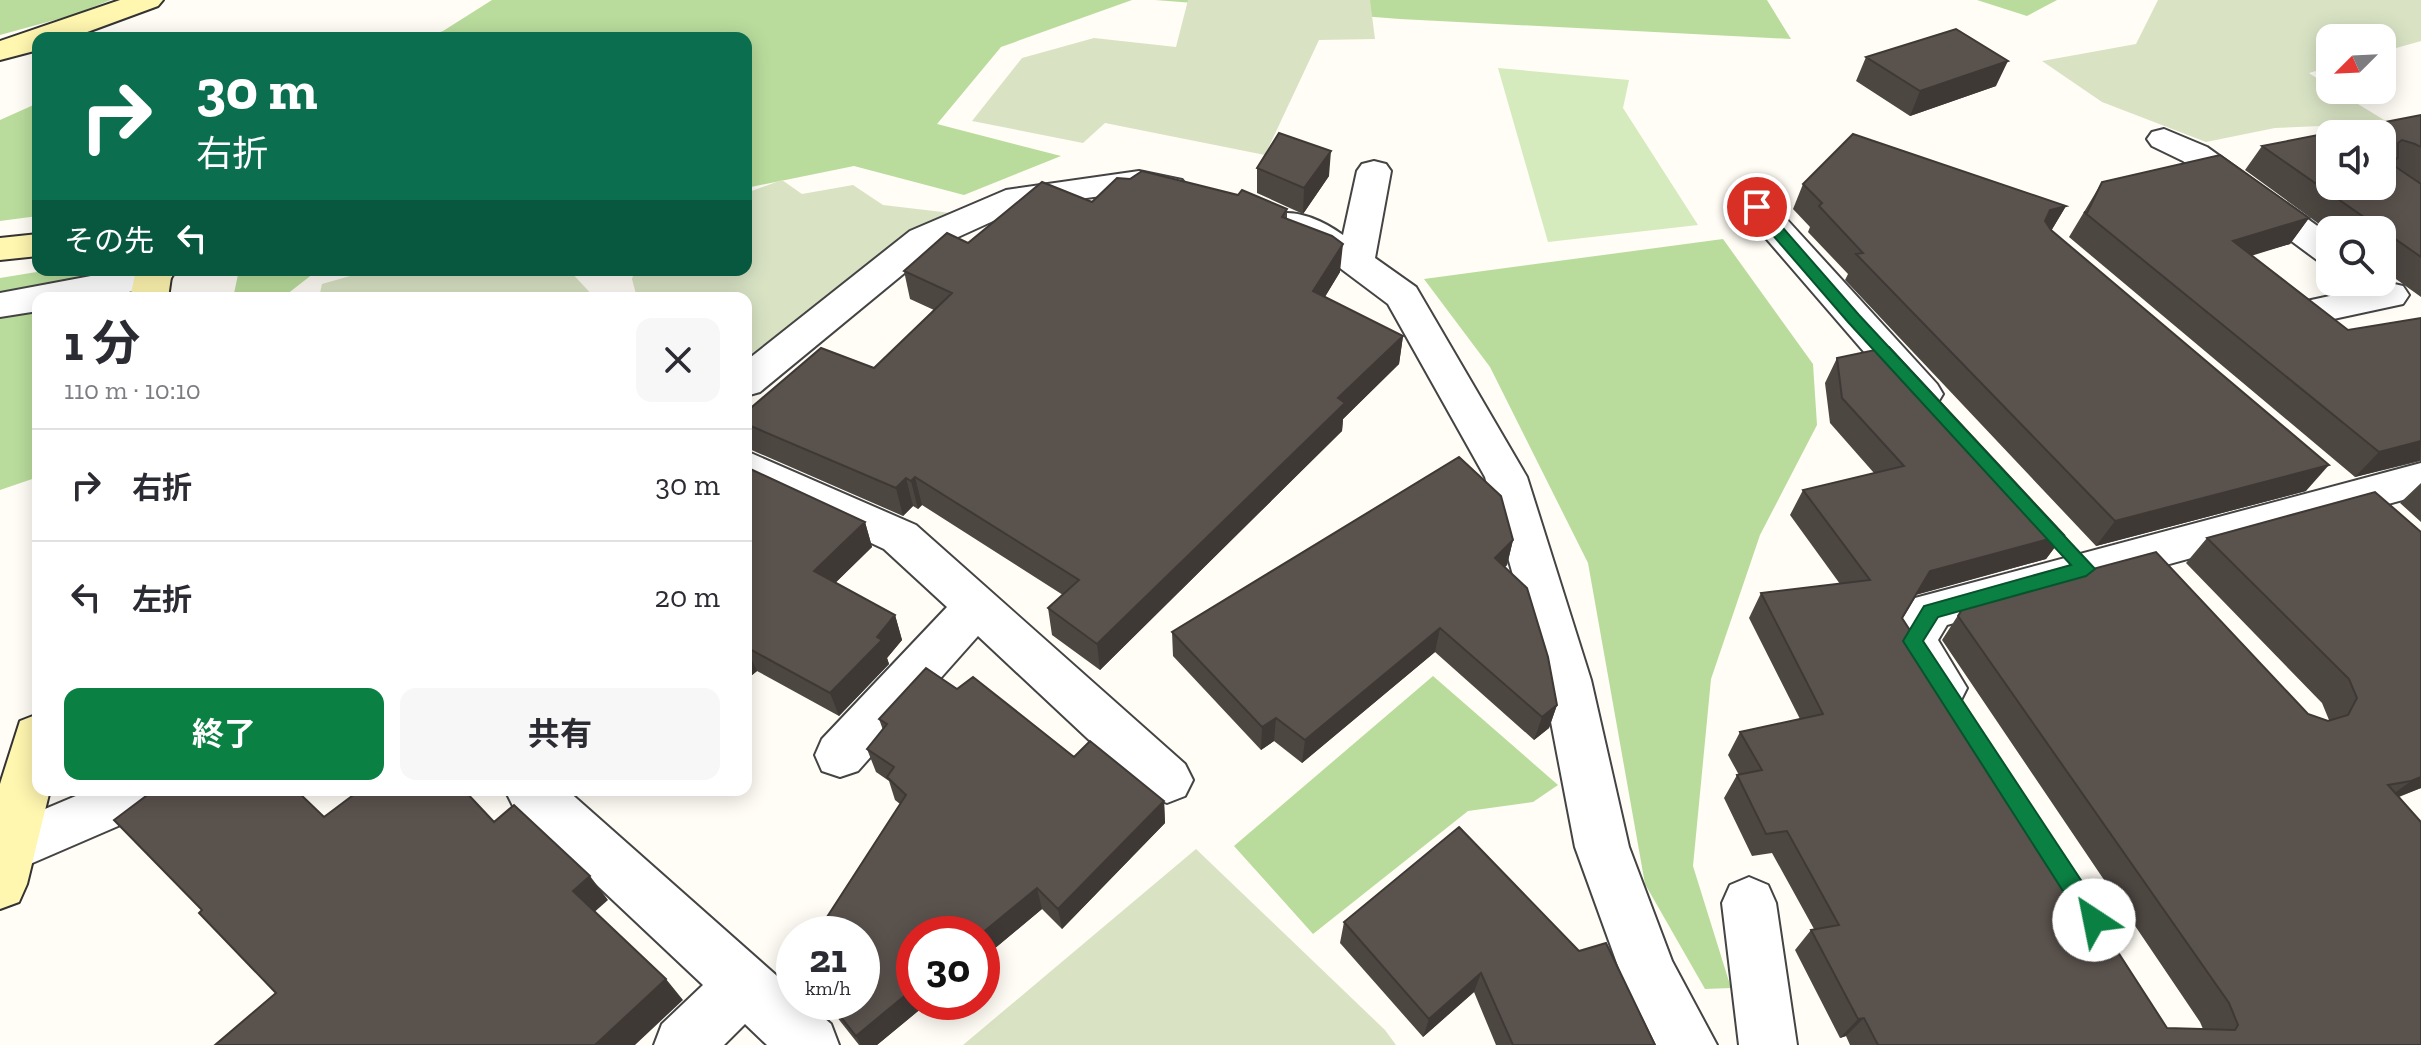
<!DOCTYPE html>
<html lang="ja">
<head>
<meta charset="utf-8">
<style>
  :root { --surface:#fff; --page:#f7f7f7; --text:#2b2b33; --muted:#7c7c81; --line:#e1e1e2; --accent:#0b8043 }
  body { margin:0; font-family:"Zilla Slab","Noto Sans JP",serif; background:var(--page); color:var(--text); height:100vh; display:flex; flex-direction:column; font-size:30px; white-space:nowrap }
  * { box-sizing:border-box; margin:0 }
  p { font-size:26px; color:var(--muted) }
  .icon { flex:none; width:44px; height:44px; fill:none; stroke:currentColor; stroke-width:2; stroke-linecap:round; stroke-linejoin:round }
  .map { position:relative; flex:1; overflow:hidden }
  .side { position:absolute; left:32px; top:292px; width:720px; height:504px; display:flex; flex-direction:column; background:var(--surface); border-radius:16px; box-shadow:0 4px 20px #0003 }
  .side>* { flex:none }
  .hud { position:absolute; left:32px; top:32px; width:720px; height:244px; border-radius:16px; box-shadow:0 4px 20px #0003; background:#0b6e4f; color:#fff; overflow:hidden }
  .needle { width:52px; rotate:246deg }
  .fabs { position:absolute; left:2316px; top:24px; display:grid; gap:16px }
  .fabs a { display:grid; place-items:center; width:80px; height:80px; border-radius:16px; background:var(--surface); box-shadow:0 4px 20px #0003; font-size:40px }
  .speed { position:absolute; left:776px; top:916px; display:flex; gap:16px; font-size:40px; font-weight:700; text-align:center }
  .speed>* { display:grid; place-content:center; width:104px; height:104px; border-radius:50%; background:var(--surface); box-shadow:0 4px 20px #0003; line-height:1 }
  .speed small { font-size:20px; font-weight:400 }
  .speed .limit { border:12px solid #d22; background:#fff; color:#111 }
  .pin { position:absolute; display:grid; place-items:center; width:68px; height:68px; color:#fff; margin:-34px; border:4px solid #fff; border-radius:50%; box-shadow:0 2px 8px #0007 }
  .me { position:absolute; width:88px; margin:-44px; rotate:326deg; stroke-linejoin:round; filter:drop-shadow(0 0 6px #0008) }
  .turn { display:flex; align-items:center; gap:28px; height:168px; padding:0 32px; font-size:36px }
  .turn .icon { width:104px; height:104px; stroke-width:2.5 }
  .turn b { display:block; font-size:56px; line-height:68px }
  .then { display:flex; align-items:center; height:76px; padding:0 32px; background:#0003; gap:16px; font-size:30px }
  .round { display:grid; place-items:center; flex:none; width:84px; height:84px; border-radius:16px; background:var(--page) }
  .overview { display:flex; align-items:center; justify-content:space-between; height:136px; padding:0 32px }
  h1 { font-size:48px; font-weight:700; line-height:60px }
  .button { display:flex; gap:16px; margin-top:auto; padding:16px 32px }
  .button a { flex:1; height:92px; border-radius:16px; background:var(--accent); color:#fff; font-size:32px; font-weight:700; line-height:92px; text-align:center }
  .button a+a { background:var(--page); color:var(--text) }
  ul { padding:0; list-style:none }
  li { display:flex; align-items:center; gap:24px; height:112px; padding:0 32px; border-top:2px solid var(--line) }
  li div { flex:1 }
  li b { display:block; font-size:30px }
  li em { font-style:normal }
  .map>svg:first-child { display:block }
  .green { fill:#d5ebbd }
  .forest { fill:#b9dc9c }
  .cemetery { fill:#d9e3c4 }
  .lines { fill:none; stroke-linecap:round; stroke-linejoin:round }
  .minor-casing { stroke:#444; stroke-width:4 }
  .secondary-casing { stroke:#333; stroke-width:4 }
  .minor { fill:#fff; fill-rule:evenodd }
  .secondary { fill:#fff6b0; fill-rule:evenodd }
  .wall { fill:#4d4742 }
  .shaded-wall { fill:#3f3936 }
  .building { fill:#5a524d; stroke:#3f3936; stroke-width:2; fill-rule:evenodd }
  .route { fill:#0b8043; stroke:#07532c; stroke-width:2 }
</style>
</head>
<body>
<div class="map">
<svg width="2421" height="1045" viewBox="0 0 2421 1045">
  <rect width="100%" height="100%" fill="#fffdf5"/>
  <path class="green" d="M1498 68 1629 80 1623 108 1698 225 1548 242Z"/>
  <path class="forest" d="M0 0H111L73 15 0 35Z
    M492 0H1132L1001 47 937 124 1061 156 964 195 854 166 746 188V38H423L443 31Z
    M1155 0H1767L1791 39 1400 19Z
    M1977 0H2057L2027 16Z
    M38 103V216L0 221V120Z
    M1723 239 1813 364 1817 425 1760 535 1711 679 1693 866 1731 988 1705 989 1645 884 1588 563 1490 367 1424 279Z
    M49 270H78V275L95 298H38V477L0 490V278Z
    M239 270H318L282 298H233Z
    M1433 676 1558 785 1533 802 1468 811 1313 934 1234 846Z"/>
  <path class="cemetery" d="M1188 0H1370L1375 39 1319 40 1265 155 1105 123 1083 143 972 121 1022 58 1094 38 1176 47Z
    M2158 0H2421V41L2382 52V38H2330V67L2309 73 2330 87V90H2335L2389 123 2275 128 2206 142 2102 102 2042 61 2136 44Z
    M782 180 802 194 853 185 883 205 951 213 751 357 746 356V298H637L632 279 635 270H746V193Z
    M371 270H569L595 298H319L322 284Z
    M1196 849 1385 1030 1396 1045H963Z"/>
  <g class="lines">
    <defs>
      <path id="minor" d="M2164 129 2207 147 2330 235V263L2317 260 2183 161 2152 146 2147 139 2152 132Z
        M1374 161 1386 164 1391 171 1375 258 1416 287 1527 477 1591 680 1629 847 1672 961 1717 1045H1656L1622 977 1575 847 1543 680 1485 477 1388 304 1308 244 1276 230 1271 222 1276 214C1299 209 1325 222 1343 235L1357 171 1362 164Z
        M1139 171 1182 180 1187 187 1182 194 1170 197 1139 191 1026 206 936 247 760 392 746 396V361L910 231 1006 190Z
        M1757 196 1769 200 1937 384 1943 394 1937 404 1923 408 1909 404 1745 214 1740 207 1745 200Z
        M123 270H170L173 275 168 283 103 298H38V311L0 317V293Z
        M2390 283 2403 286 2409 295 2403 304 2301 326 2288 323 2282 314 2288 305Z
        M746 451 916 525 1185 764 1193 780 1185 796 1167 803 1149 796 978 636 858 771 840 777 822 771 815 755 822 739 947 607 884 549 746 484Z
        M2421 463V495L1947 625 1938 640 1967 688 1960 702 1943 708 1926 702 1889 641 1915 598Z
        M90 790H164L156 806 139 817 0 877V828Z
        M505 790H567L794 991V1002H806L831 1024 839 1045H767L745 1024 724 1045H654L662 1024 703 985 513 806Z
        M1749 877 1768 885 1776 903 1797 1045H1739L1722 903 1730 885Z"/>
      <path id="secondary" d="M120 0H163L158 6 71 38H38V50L0 60V41Z
        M38 234V256L0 260V238Z
        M136 270H172L168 298H130Z
        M38 714V790H50L27 884 19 902 0 909V784L20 721Z"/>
    </defs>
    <use href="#minor" class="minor-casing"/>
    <use href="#secondary" class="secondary-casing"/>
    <use href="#minor" class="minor"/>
    <use href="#secondary" class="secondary"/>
  </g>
  <path class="wall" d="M1866 57 1996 86 1910 116 1856 81Z
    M2421 115V297L2382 269V230H2330V232L2245 170 2262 146Z
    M1257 168 1329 176 1303 214 1257 193Z
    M2102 182 2309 218 2290 244 2251 255 2348 330 2421 318V461L2355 477 2069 237Z
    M1803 184 2066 206 2051 231 2306 491 2096 546 1845 280 1848 274 1808 232 1810 227 1793 209Z
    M1092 202 1287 209V219L1340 272 1325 297 1403 336 1399 364 1343 419 1342 431 1100 670 1052 635 1048 608 1063 595 922 505 918 509 913 506 903 516 747 448 746 445V412L874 368 934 310 910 299 904 271 968 243Z
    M1837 358 2064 535 2046 559 1916 595 1902 618 2167 1028 2203 1029 2200 1022 1942 640 1966 603 2328 721 2329 720 2322 703 2186 563 2207 538 2421 532V788L2399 797 2421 1045H1850L1846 1036 1840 1038 1795 950 1811 930 1814 929 1772 853 1752 856 1724 798 1737 775H1739L1728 755 1740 732 1800 719 1749 618 1761 593 1840 584 1790 515 1803 490 1874 473 1830 423 1825 383Z
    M746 467 865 522 872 547 835 583 895 615 902 640 887 658 889 664 839 716 757 671 746 680Z
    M2421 483V522L2400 503Z
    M1513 540 1507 565 1505 567 1557 705 1549 728 1534 740 1435 652 1302 763 1274 741 1261 750 1173 656 1172 632Z
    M957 689 1074 757 1164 801 1165 823 1062 929 1042 909 982 959V934L914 1002H929L877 1045H859L825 1002H862L900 804 895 800 889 781 876 772 867 749 883 730 879 719Z
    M1344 922 1579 951 1655 1045H1496L1474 992 1423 1037 1340 943Z"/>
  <path class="shaded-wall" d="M2008 61 1996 86 1910 116 1920 91Z
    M1331 151 1329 176 1303 214 1304 188Z
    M2398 158 2382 179 2387 161Z
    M2066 206 2051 231 2035 235 2050 210Z
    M2309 218 2290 244 2215 267 2233 241Z
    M1343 244 1340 272 1311 319 1313 291Z
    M1403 336 1399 364 1343 419 1342 431 1100 670 1097 644 1338 398Z
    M2421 441 2420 460 2355 477 2379 452Z
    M2329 465 2306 491 2096 546 2115 521Z
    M915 477 922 505 918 509 911 481Z
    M906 478 913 506 903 516 896 488Z
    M865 522 872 547 822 596 814 571Z
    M2064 535 2046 559 1914 595 1930 571Z
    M1513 540 1507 565 1488 583 1495 558Z
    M895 615 902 640 887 658 889 664 839 716 830 693Z
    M1440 628 1435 652 1302 763 1305 740Z
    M746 647 757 671 746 680Z
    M1557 705 1549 728 1534 740 1542 717Z
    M1276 718 1274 741 1261 750 1262 727Z
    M2421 777V788L2381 803 2411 781Z
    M1164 801 1165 823 1062 929 1058 909Z
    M590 876 608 900 591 915 573 891Z
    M1037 888 1042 909 982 959V934Z
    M1481 973 1474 992 1423 1037 1429 1019Z
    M666 979 683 1000 635 1045H595Z
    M914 988V1002H929L877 1045H861L856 1036Z
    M1864 1018 1846 1036 1840 1038 1858 1019Z"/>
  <path class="building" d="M1956 29 2008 61 1920 91 1866 57Z
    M2421 115V147L2415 144 2402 140 2398 143V158L2387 161 2421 184V257L2262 146ZM2330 134H2382V186H2330Z
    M1279 133 1331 151 1304 188 1257 168Z
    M1853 134 2066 206 2050 210 2045 221 2051 230 2329 465 2115 521 1856 254 1863 253 1819 206 1822 203 1803 184Z
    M2220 155 2309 218 2233 241 2348 330 2421 318V441L2379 452 2084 212 2087 213 2102 182Z
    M1142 171 1238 195 1242 190 1287 209 1282 217 1332 236 1343 244 1313 291 1403 336 1338 398 1345 403 1097 644 1048 608 1079 580 915 477 911 481 906 478 896 488 746 424V412L821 348 874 368 952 293 904 271 947 233 968 243 1042 182 1092 202 1117 178 1130 179Z
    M1889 347 2064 535 1930 571 1902 618 2167 1028 2235 1030 2238 1025 2229 1003 1958 616 1966 603 2156 552 2308 714 2328 721 2348 715 2357 698 2349 679 2207 538 2375 492 2421 532V777L2411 781 2388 785 2421 822V1045H1878L1864 1018 1858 1019 1811 930 1839 925 1787 831 1766 834 1737 775 1762 770 1740 732 1823 714 1761 593 1870 580 1803 490 1904 466 1842 398 1837 358Z
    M1459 457 1501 496 1513 540 1495 558 1527 588 1548 657 1557 705 1542 717 1440 628 1305 740 1276 718 1262 727 1172 632Z
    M746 467 865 522 814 571 895 615 877 637 882 640 830 693 746 647Z
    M926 668 957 689 973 677 1074 757 1090 741 1164 801 1058 909 1037 888 981 934H914V988L856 1036 829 1002H862V934H816L906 795 887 777 894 767 867 749 887 724 879 719Z
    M154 790H296L324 817 360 790H464L494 822 514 805 590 876 573 891 666 979 595 1045H215L276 993 199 913 202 910 114 820Z
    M1459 827 1579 951 1606 943 1655 1045H1513L1481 973 1429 1019 1344 922Z"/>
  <path class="route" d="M1757 202 1762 204 1859 315 2095 569 2086 576 1938 617 1923 641 2102 912 2105 920 2102 927 2094 931 2086 927 1903 641 1924 606 2071 565 1848 322 1751 210V204Z"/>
</svg>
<div class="fabs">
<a><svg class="needle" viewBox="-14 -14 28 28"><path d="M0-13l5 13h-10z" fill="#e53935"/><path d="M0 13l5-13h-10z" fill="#7c7c81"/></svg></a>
<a><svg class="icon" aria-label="sound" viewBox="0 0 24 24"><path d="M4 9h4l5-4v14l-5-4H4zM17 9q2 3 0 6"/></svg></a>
<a><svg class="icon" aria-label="search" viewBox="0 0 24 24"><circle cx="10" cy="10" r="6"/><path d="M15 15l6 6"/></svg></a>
</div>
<div class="speed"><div>21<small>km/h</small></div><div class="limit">30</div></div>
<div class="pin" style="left:1757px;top:207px;background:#d93025"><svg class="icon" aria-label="arrive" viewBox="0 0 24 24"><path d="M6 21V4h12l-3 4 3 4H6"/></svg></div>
<svg class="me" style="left:2094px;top:920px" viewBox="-20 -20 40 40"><circle r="19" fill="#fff"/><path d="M0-13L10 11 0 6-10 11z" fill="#0b8043"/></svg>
<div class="hud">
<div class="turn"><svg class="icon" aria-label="right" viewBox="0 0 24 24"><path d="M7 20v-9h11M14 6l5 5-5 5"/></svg><div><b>30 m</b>右折</div></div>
<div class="then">その先<svg class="icon" aria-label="left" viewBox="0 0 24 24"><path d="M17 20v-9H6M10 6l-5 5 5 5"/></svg></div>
</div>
<section class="side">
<div class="overview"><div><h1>1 分</h1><p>110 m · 10:10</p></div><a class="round"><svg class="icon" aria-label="close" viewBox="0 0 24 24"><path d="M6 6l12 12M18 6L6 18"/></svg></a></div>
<ul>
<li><svg class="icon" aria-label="right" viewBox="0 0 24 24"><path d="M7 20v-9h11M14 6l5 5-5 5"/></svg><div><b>右折</b></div><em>30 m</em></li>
<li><svg class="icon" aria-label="left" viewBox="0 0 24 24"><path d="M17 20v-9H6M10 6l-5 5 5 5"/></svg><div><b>左折</b></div><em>20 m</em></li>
</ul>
<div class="button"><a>終了</a><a>共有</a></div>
</section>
</div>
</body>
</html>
